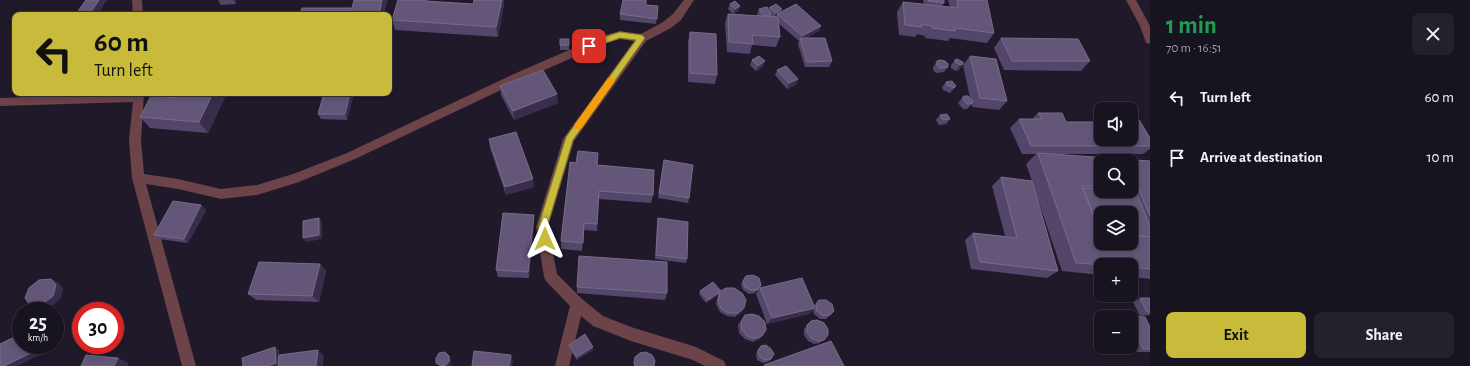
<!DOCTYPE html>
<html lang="en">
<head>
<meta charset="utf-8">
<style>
  :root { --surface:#17131f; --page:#24202c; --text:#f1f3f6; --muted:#9e9ea4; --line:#36323d; --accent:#c8bb3b }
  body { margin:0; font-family:"Alegreya Sans",sans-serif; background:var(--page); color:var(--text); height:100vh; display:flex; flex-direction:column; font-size:15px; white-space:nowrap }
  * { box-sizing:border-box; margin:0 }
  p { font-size:13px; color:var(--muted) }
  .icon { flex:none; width:22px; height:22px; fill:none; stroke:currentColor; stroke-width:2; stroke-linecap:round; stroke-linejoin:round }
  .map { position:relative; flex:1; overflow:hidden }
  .details { display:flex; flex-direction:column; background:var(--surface); width:320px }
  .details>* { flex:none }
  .top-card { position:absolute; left:12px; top:12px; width:380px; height:84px; border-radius:8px; box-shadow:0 2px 6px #0003,0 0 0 1px var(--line); background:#c8bb3b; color:#111; overflow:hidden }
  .tools { position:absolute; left:1094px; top:102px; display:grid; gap:8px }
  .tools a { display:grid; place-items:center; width:44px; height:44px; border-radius:8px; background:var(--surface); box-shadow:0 2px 6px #0003,0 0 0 1px var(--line); font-size:20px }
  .speed { position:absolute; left:12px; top:302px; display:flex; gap:8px; font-size:20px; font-weight:700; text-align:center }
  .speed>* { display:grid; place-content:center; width:52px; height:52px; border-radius:50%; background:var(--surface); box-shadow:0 2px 6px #0003,0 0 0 1px var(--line); line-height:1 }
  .speed small { font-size:10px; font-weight:400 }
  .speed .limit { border:6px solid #d22; background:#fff; color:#111 }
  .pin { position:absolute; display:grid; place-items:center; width:34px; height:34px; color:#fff; margin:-17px; border-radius:8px; box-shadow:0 2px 6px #0006 }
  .me { position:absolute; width:44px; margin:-22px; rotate:0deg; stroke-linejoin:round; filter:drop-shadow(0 0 3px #0008) }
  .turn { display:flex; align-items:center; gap:14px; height:84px; padding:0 16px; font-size:18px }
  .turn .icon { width:52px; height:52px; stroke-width:2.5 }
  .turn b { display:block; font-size:28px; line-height:34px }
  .round { display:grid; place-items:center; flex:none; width:42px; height:42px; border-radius:8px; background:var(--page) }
  .head { display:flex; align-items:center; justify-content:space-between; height:68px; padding:0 16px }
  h1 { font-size:24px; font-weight:700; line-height:30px; color:#1e9e55 }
  .cta { display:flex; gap:8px; margin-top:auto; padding:8px 16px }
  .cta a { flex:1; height:46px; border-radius:8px; background:var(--accent); color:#111; font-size:16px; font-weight:700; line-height:46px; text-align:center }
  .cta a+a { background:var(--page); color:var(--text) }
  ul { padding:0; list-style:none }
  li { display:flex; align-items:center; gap:12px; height:60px; padding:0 16px }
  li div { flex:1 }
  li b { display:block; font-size:15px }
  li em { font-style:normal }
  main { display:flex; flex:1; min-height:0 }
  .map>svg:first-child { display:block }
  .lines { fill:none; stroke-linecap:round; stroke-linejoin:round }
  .street { fill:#6c4348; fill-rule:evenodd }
  .wall { fill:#54466b; fill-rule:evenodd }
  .shaded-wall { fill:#382d4b }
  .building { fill:#635678; stroke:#776c8a }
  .route { fill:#c8bb3b; stroke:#827a26 }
  .slow { fill:#f59e0b }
</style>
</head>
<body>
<main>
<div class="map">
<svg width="1150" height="366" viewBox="0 0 1150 366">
  <rect width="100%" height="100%" fill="#1f1929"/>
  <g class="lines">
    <path class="street" d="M132 0H142L143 15H133Z
      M684 0H694L681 20 671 28 646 41 574 141 548 227 557 274 582 299 603 316 631 327 696 347 724 361 726 366H705L693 360 631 341 593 326 581 316 569 366H555L570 306 546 281 544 277 536 227 563 139 634 41 620 39 606 43 524 79 355 159 299 182 257 195 221 199 178 189 146 184 196 366H182L132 178 129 140 133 102 0 106V98L144 93 141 140 144 174 178 179 221 189 257 185 293 174 347 153 516 73 599 37 620 31 641 34 663 22 673 14Z
      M1126 0H1136L1150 26V44L1146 43 1140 26Z"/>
  </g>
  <path class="wall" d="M218 0H236V4L221 5Z
    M398 0H430V2L473 4H504L498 37 395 30 392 20Z
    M923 0H944V3L942 6 950 7 948 0H987L994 33 987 43 950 38 948 41 925 38V36L917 34 915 37 899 35 897 12 903 2 924 4Z
    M730 4 740 6 738 11 734 14 757 16V15L759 9 768 10 769 8 821 26 819 31 806 38 832 61 829 67H805L798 44 799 41 778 23 780 37 776 47 752 45 750 54 727 52 725 23 728 14H733L728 9Z
    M646 5 658 6 656 24 620 20V14Z
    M690 32 717 75 715 84 688 82V41Z
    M1001 38 1090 61 1081 71 1004 70 994 48Z
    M560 39H569V50H560Z
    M970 56 1007 101 999 110 972 107V104L967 109H963L958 103 964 96 970 98 963 65Z
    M752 60 763 67 756 71 750 65Z
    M955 60 963 64 959 70 956 71 951 68V65Z
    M937 61 948 67 944 72 936 73 933 70V67Z
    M777 70 798 79 796 85 787 89 775 75Z
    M946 82 956 86 950 93 943 90 942 87Z
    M500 86 558 103 514 120 501 95Z
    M185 93H227L208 133 150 128 140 117 182 98Z
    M354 93 347 120 321 119 318 114Z
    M1038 113 1066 122 1150 138V149L1143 154H1054L1150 161V279L1131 277V265H1101V275L1062 271 1032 182 1058 271 1047 278 971 269 965 240 973 233 1005 236 992 186 1001 177 1032 181 1026 164 1036 154H1022L1010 128 1019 119H1032ZM1101 161H1131V191H1101Z
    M940 115 950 119 946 124 939 125 936 120Z
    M489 139 534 187 506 195 490 148Z
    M664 160 689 198 688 203 658 198Z
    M576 163 598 165 653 195 651 203 599 199 597 231 584 230 582 251 561 249V241Z
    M201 205 206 210 188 243 160 239 154 235Z
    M534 215V222L529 278 498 277 496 270Z
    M658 218 687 259 686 263 655 259 657 223Z
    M320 264 326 271 319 302 256 300 248 294Z
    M746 276 761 285 755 293 749 294 743 290 741 284Z
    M51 279 58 283 63 289 60 299 49 308 37 309 30 305Z
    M577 287 667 293 665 300 577 293Z
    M760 288 814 306 819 300 830 315 826 319H820L814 314 813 310 809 314 767 324 756 294Z
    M700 291H721L744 308 742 312 735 317 727 316 720 312 716 304 718 295 706 303 699 294Z
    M1140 298H1150V315L1140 316 1133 302Z
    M745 315 760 339 753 342 745 339 739 333 738 325Z
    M1128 316 1145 317 1150 327V352H1135L1131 342V317H1126Z
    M811 321 828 335 820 343 814 344 808 341 804 335V329Z
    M569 345 593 347V350L577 360 569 348Z
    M761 346 771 359 768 362 763 363 757 360 756 354 758 349Z"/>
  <path class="shaded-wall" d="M99 0H107L97 15H89Z
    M233 0H236V4Z
    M382 0H388L384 15H379Z
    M425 0H430L427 11 425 1Z
    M502 0H504V4L498 37 496 27Z
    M740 6 738 11 733 14 735 9Z
    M782 9 780 15 777 14 776 18 774 19 776 13Z
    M821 26 819 31 801 41V40L802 36Z
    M765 61 763 67 756 71 758 66Z
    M963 64 959 70 956 71 960 65Z
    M798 79 796 85 787 89 789 83Z
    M213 93H227L208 133 199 122Z
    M350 93H354L347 120 345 114Z
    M557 94 558 103 514 120 513 111Z
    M533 179 534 187 506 195 505 187Z
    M201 205 206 210 188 243 184 239Z
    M534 215V222L529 278 528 272Z
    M319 218 322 222V239L306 242 303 238Z
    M320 264 326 271 319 302 312 296Z
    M51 279 58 283 63 289 60 299 49 308 42 304Z
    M720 292 718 295 706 303 708 300Z
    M744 308 742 312 735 317 738 313Z
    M815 308 809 314 767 324 772 318Z
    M762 336 760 339 753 342 755 339Z
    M38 345H44L46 352 17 366H4Z
    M275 347 279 350 280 366H268Z
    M593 347V350L577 360V357Z
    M318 350 324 356 323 366H316Z
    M511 355 513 360 512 366H509Z
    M449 356 451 359V364L449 366H446V365Z
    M118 358 129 363 128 366H114Z"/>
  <path class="building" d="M86 0H99L89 15 76 14Z
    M354 0H382L379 15H299L302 8H352Z
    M398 0H425V1L473 4 474 0H502L496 27 392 20Z
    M623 0H646V5L658 6 657 19 620 14Z
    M928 0H944V3L928 1Z
    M957 0H987L994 33 955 28V31L932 28V26L921 24 922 27 905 25 903 2 958 8Z
    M735 1 740 6 735 9 730 4Z
    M776 4 782 9 776 13 769 8Z
    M796 4 821 26 802 36 777 14Z
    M767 7 771 15 763 16 759 9Z
    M728 14 778 17 780 37 752 35 753 44 729 42Z
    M690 32 716 34 717 75 690 73Z
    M800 38H825L832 61 807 62Z
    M1001 38 1078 39 1090 61H1012Z
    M560 39H569V45H560Z
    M759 56 765 61 758 66 752 60Z
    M970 56 996 59 1007 101 980 98Z
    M957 59 963 62V64L960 65 955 62V60Z
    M940 60 945 61 948 64V67L940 68 937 65V61Z
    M786 66 798 79 789 83 777 70Z
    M543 70 557 94 513 111 500 86Z
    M952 81 956 86 954 88 947 85 946 82Z
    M185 93H213L199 122 140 117 151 96 182 98Z
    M324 93H350L345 114H318Z
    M964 96H968L973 102 971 104H967L962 98Z
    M1038 113H1062L1066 122H1101V139H1131V118H1138L1150 138V146H1031L1019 119H1042Z
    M947 114 950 119 943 120 940 115Z
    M516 132 533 179 505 187 489 139Z
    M578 151 598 153 597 165 654 170 653 195 599 191 597 224 584 223 583 243 561 241 570 162 576 163Z
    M1038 153 1150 161V216L1139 190 1131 189V161H1101V187L1082 186 1100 233H1101V243H1131V235L1150 237V269L1131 267V265H1103L1076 263Z
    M664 160 693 165 689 198 659 193Z
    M1001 177 1032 181 1058 271 980 262 973 233 1017 238Z
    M1083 188 1101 189V191H1123L1136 192 1150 226V237L1131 235V213H1101V233H1100Z
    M173 201 201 205 184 239 154 235Z
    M503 213 534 215 528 272 496 270Z
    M319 218V235L303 238V221Z
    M658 218 688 222 687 259 656 255Z
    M579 256 667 262V293L577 287Z
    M259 262 320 264 312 296 248 294Z
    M753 275 759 278 761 285 758 290H751L745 287 743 281 746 276Z
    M802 278 815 308 772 318 760 288Z
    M51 279 56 285 53 296 42 304 30 305 25 298 29 288 39 280Z
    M713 282 721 291 726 288H734L742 293 746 300 744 308 738 313H729L721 309 718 300 720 292 708 300 700 291Z
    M1140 298H1150V312H1147Z
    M819 300H826L832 304 834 311 830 315 823 316 817 311 816 304Z
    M752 314 759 316 765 322 766 330 762 336 755 339 747 336 742 330 741 322 745 315Z
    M1128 316 1145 317 1150 327V349H1143L1131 322V317H1129Z
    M817 320 824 323 828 329V335L824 340 818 341 811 338 807 332V325L811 321Z
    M21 334V345H38L39 349 4 366H0V344Z
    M585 334 593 347 577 357 569 345Z
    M831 341 844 366H765L764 365Z
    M766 345 771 349 774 354 771 359 765 360 760 357 758 351 761 346Z
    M275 347 276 363 268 366H243L242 358Z
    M318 350 316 366H278L279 355Z
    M474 351 511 355 509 366H472Z
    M445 352 449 356V361L446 365 441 366 436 363V358L439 353Z
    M646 352 652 355 655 361 654 366H635L634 363 635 357 640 353Z
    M86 355 118 358 114 366H81Z"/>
  <path class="route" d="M620 32 642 35 645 38 573 140 547 227 549 239 548 242 545 243 541 242 538 227 566 137 636 40 620 38 589 49 585 46 587 44 601 38Z"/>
  <path class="slow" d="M608 78H614L615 81 581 129H575L574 127 575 124Z"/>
</svg>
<div class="tools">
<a><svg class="icon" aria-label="sound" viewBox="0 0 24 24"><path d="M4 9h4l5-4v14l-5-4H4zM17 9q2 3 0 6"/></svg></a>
<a><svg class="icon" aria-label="search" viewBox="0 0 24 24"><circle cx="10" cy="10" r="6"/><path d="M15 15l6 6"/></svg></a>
<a><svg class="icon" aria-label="layers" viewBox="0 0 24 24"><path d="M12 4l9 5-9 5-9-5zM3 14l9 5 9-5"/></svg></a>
<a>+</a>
<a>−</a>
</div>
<div class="speed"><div>25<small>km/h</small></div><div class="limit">30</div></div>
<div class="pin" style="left:589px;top:46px;background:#d93025"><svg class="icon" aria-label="arrive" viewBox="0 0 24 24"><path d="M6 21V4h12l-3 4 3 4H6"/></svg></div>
<svg class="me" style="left:545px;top:239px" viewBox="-20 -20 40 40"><path d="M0-17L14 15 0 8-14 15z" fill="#c8bb3b" stroke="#fff" stroke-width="4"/></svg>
<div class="top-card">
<div class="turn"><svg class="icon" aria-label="left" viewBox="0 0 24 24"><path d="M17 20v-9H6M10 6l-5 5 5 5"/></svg><div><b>60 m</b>Turn left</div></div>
</div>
</div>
<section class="details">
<div class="head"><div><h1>1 min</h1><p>70 m · 16:51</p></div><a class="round"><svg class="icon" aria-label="close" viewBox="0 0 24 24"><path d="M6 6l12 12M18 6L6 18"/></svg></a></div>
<ul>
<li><svg class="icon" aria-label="left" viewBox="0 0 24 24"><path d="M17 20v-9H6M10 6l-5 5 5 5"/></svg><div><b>Turn left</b></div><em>60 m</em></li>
<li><svg class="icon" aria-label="arrive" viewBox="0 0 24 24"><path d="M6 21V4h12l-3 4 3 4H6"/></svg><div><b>Arrive at destination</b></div><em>10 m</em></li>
</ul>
<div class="cta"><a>Exit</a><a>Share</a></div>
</section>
</main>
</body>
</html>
